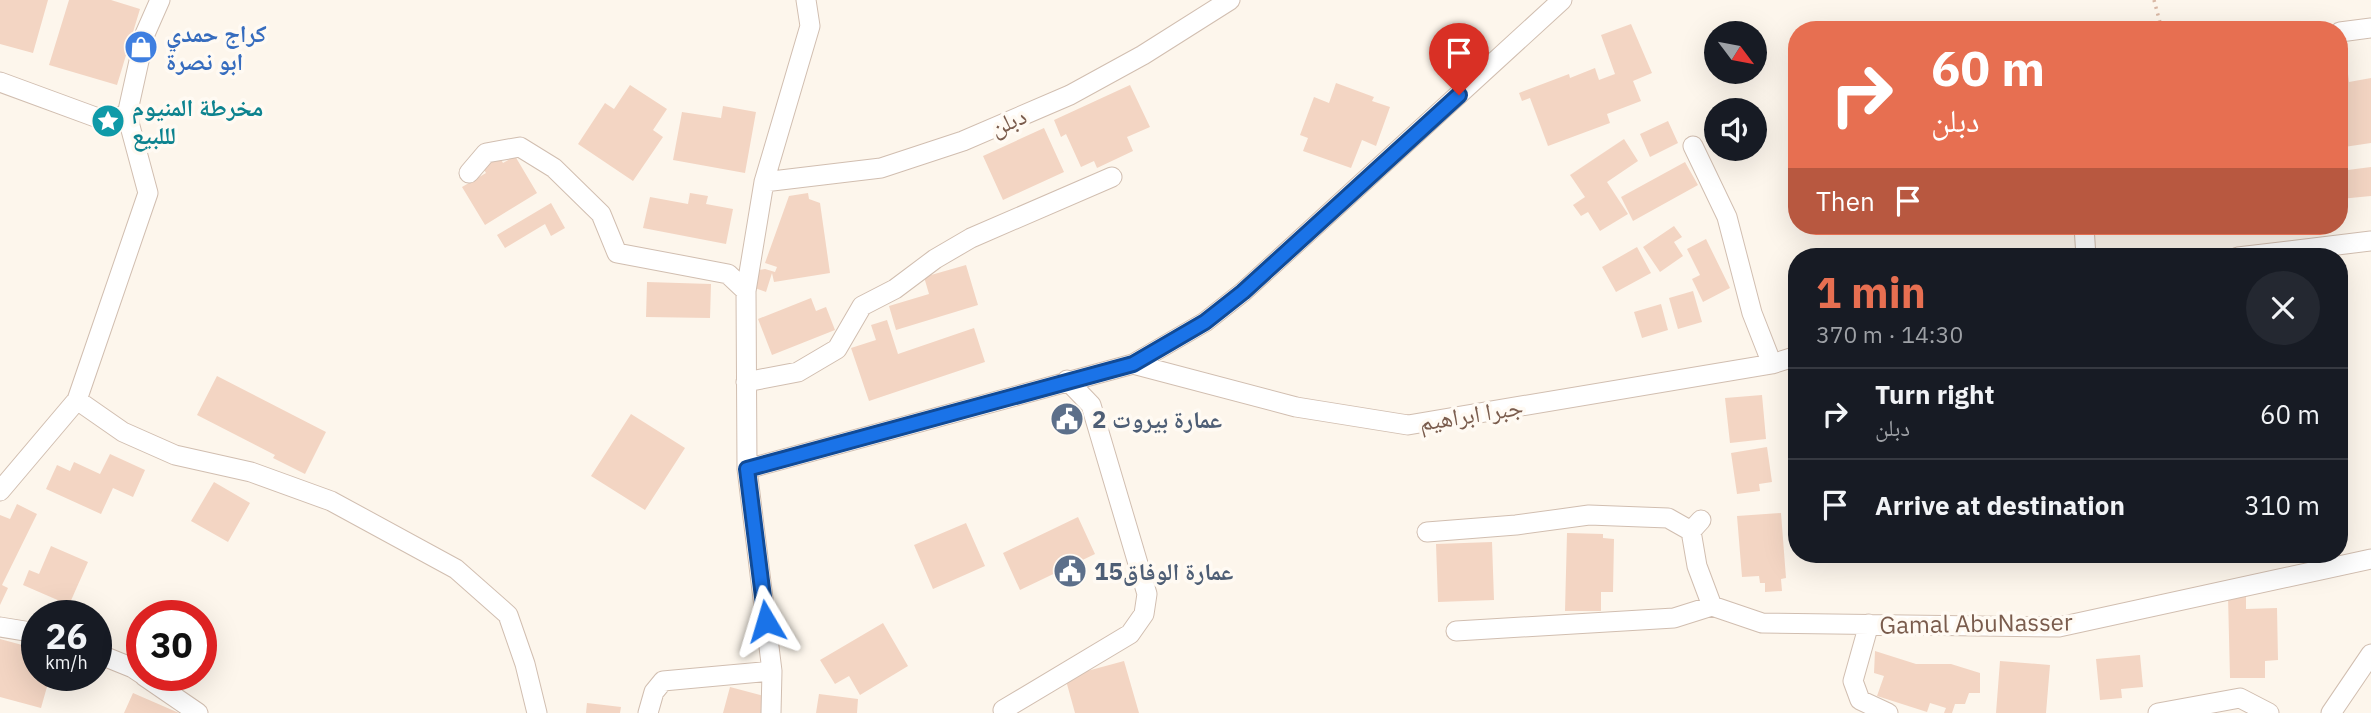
<!DOCTYPE html>
<html lang="en">
<head>
<meta charset="utf-8">
<style>
  :root { --surface:#171b24; --page:#242831; --text:#f1f3f6; --muted:#9ea1a6; --line:#363941; --accent:#e76f51 }
  body { margin:0; font-family:"IBM Plex Sans","Noto Naskh Arabic",sans-serif; background:var(--page); color:var(--text); height:100vh; display:flex; flex-direction:column; font-size:26px; white-space:nowrap }
  * { box-sizing:border-box; margin:0 }
  p { font-size:23px; color:var(--muted) }
  .icon { flex:none; width:38px; height:38px; fill:none; stroke:currentColor; stroke-width:2; stroke-linecap:round; stroke-linejoin:round }
  .map { position:relative; flex:1; overflow:hidden }
  .details { position:absolute; left:1788px; top:248px; width:560px; height:315px; display:flex; flex-direction:column; background:var(--surface); border-radius:28px; box-shadow:0 7px 28px #0002 }
  .details>* { flex:none }
  .top-card { position:absolute; left:1788px; top:21px; width:560px; height:214px; border-radius:28px; box-shadow:0 7px 28px #0002; background:#e76f51; color:#fff; overflow:hidden }
  .needle { width:46px; rotate:122deg }
  .tools { position:absolute; left:1704px; top:21px; display:grid; gap:14px }
  .tools a { display:grid; place-items:center; width:63px; height:63px; border-radius:50%; background:var(--surface); box-shadow:0 7px 28px #0002; font-size:35px }
  .speed { position:absolute; left:21px; top:600px; display:flex; gap:14px; font-size:35px; font-weight:700; text-align:center }
  .speed>* { display:grid; place-content:center; width:91px; height:91px; border-radius:50%; background:var(--surface); box-shadow:0 7px 28px #0002; line-height:1 }
  .speed small { font-size:18px; font-weight:400 }
  .speed .limit { border:10px solid #d22; background:#fff; color:#111 }
  .pin { position:absolute; display:grid; place-items:center; width:60px; height:60px; color:#fff; margin:-72px -30px; border-radius:50% 50% 50% 0; rotate:-45deg; box-shadow:0 0 7px #0007 }
  .pin .icon { rotate:45deg }
  .me { position:absolute; width:77px; margin:-38px; rotate:353deg; stroke-linejoin:round; filter:drop-shadow(0 0 5px #0008) }
  .turn { display:flex; align-items:center; gap:24px; height:147px; padding:0 28px; font-size:32px }
  .turn .icon { width:91px; height:91px; stroke-width:2.5 }
  .turn b { display:block; font-size:49px; line-height:60px }
  .then { display:flex; align-items:center; height:66px; padding:0 28px; background:#0003; gap:14px; font-size:26px }
  .round { display:grid; place-items:center; flex:none; width:74px; height:74px; border-radius:37px; background:var(--page) }
  .summary { display:flex; align-items:center; justify-content:space-between; height:119px; padding:0 28px }
  h1 { font-size:42px; font-weight:700; line-height:52px; color:var(--accent) }
  ul { padding:0; list-style:none }
  li { display:flex; align-items:center; gap:21px; height:91px; padding:0 28px; border-top:2px solid var(--line) }
  li div { flex:1 }
  li b { display:block; font-size:26px }
  li em { font-style:normal }
  .map>svg:first-child { display:block }
  .building { fill:#f3d5c3 }
  .lines { fill:none; stroke-linecap:round; stroke-linejoin:round }
  .minor-casing { stroke:#d1beb0; stroke-width:21 }
  .path { stroke:#d9b8a5; stroke-width:3.5; stroke-dasharray:2 5; stroke-linecap:butt }
  .minor { stroke:#fff; stroke-width:19 }
  .route-casing { stroke:#114b97; stroke-width:18 }
  .route { stroke:#1a73e8; stroke-width:12 }
  .labels { text-anchor:middle; dominant-baseline:central; stroke-width:7; stroke-linejoin:round; paint-order:stroke }
  .shop-label { font-size:24px; font-weight:bold; fill:#366cbe; stroke:#fffaf3; text-anchor:start }
  .culture-label { font-size:24px; font-weight:bold; fill:#0d838f; stroke:#fffaf3; text-anchor:start }
  .street-label { font-size:24px; fill:#7a5c4d; stroke:#fffaf3 }
  .service-label { font-size:24px; font-weight:bold; fill:#4e5e75; stroke:#fffaf3; text-anchor:start }
</style>
</head>
<body>
<div class="map">
<svg width="2371" height="713" viewBox="0 0 2371 713">
  <rect width="100%" height="100%" fill="#fdf6ec"/>
  <path class="building" d="M0 0H48L33 53 0 44Z
    M69 0H111L140 9 117 85 49 65Z
    M1631 24 1652 73 1633 81 1641 101 1607 114 1610 123 1548 146 1530 98 1522 101 1519 93 1569 74 1570 78 1595 68 1599 80 1615 74 1601 35Z
    M2346 58 2349 82 2371 78V143L2344 147 2340 119V59Z
    M1336 83 1374 97 1372 101 1390 107 1376 146 1362 140 1351 168 1303 151 1308 138 1300 135 1314 97 1329 103Z
    M630 85 667 109 653 130 663 137 633 181 578 144 605 103 614 109Z
    M1130 85 1150 127 1127 137 1133 151 1097 168 1094 161 1081 167 1066 134 1061 137 1054 120Z
    M723 106 756 112 745 173 673 160 682 112 721 118Z
    M1668 121 1678 143 1650 157 1640 134Z
    M1044 128 1064 172 1003 200 983 156Z
    M1624 139 1638 161 1607 182 1628 214 1600 231 1588 212 1581 216 1573 205 1585 197 1570 175Z
    M499 156 503 163 515 156 537 193 485 225 462 187 486 173 482 166Z
    M1685 162 1698 185 1633 221 1621 197Z
    M2371 167V196L2340 199V171Z
    M690 193 708 196 706 204 733 209 726 244 643 228 650 197 688 204Z
    M808 193 809 199 820 203 830 273 774 282 772 273 766 292 752 287 758 270 765 269 775 272 777 267 765 263 789 196Z
    M551 203 565 228 551 236 545 224 505 248 497 235Z
    M1674 226 1682 237 1674 242 1683 256 1660 272 1643 247Z
    M1706 239 1730 288 1703 302 1692 279 1700 275 1687 249Z
    M1637 247 1651 273 1616 292 1602 267Z
    M966 265 978 305 896 330 889 306 929 294 924 277Z
    M647 282 711 284 710 318 646 317Z
    M1693 291 1702 322 1678 329 1669 298Z
    M811 298 816 311 826 307 835 330 772 355 758 319Z
    M1661 304 1668 330 1642 338 1634 312Z
    M887 320 898 354 974 328 985 362 869 401 851 348 876 340 871 325Z
    M217 376 326 432 305 474 273 458 275 455 197 415Z
    M1762 395 1766 439 1730 443 1725 398Z
    M631 414 685 448 645 510 591 476Z
    M1767 447 1772 482 1759 484 1760 491 1737 494 1731 453Z
    M110 454 145 470 133 497 113 488 101 514 46 489 57 465 70 471 74 462 100 474Z
    M214 482 250 503 228 542 191 521Z
    M17 504 37 514 2 585 8 588 0 605V515L10 519Z
    M1781 513 1786 578 1781 579 1782 591 1765 592V583H1760L1759 576 1742 577 1737 516Z
    M1078 517 1095 554 1020 590 1003 553Z
    M966 523 985 566 933 589 914 545Z
    M1567 533 1603 534V538L1614 539 1613 592H1601V611H1565Z
    M1492 542 1494 600 1438 602 1436 544Z
    M51 546 88 562 69 605 23 585 29 570 39 574Z
    M2228 596H2246V609L2277 608 2278 660 2265 661V678H2230Z
    M883 623 908 666 860 695 849 676 835 684 820 660Z
    M0 639 37 649V676H50L41 708 0 697Z
    M1875 651 1916 664H1951L1980 673V693H1969L1965 704H1955L1952 713H1944L1946 708 1930 703 1927 712 1877 696 1884 676 1874 673Z
    M2140 655 2143 687 2121 689 2122 698 2100 700 2096 659Z
    M1124 661 1139 713H1075L1065 677Z
    M2000 661 2050 665 2046 713H1996Z
    M730 687 771 698 767 713H723Z
    M133 693 179 713H124Z
    M819 694 858 699 857 713H816Z
    M587 703 621 707 620 713H586Z"/>
  <g class="lines">
    <defs>
      <path id="minor" d="M2340 32 2371 28
        M0 82 98 118 127 115
        M1693 146 1727 217 1752 313 1772 364
        M469 173 486 153 520 147 554 168 601 214 617 253 728 274 746 291
        M764 182 881 168 963 141 1070 95 1143 55 1230 0
        M2084 226 2086 257
        M2238 257 2371 241
        M1133 364 1296 407 1408 425 1772 364 1797 356
        M746 382 798 372 837 349 862 306 895 289 935 259 971 238 1112 177
        M77 400 148 193 127 115 145 34 160 0
        M747 469 1133 364 1205 322 1243 292 1562 0
        M0 491 77 400 123 432 175 455 251 472 331 501 456 569 508 615 525 664 537 713
        M1701 520 1691 531 1697 566 1712 606 1762 623 2059 627 2371 559
        M1427 532 1516 525 1589 515 1668 518 1691 531
        M1869 624 1853 681 1860 700 1888 713
        M0 627 37 633
        M1456 631 1674 618 1712 606
        M96 653 133 668 142 674
        M144 676 198 713
        M1003 710 1130 634 1144 614 1147 594 1091 405 1067 380
        M648 713 654 692 663 681 772 671
        M771 713 772 671 747 469 746 291 764 182 810 26 806 0
        M2158 713 2240 698 2269 713
        M2331 713 2371 654"/>
    </defs>
    <use href="#minor" class="minor-casing"/>
    <path class="path" d="M2154 0 2162 30"/>
    <use href="#minor" class="minor"/>
  </g>
  <g class="lines">
    <defs>
      <path id="route" d="M766 621 747 469 1133 364 1205 322 1243 292 1459 95"/>
    </defs>
    <use href="#route" class="route-casing"/>
    <use href="#route" class="route"/>
  </g>
  <defs>
    <symbol id="shop-disc" viewBox="-11 -11 22 22"><circle r="9.5" fill="#3f7fe0" stroke="#fffaf3"/><path d="M-5-2.5h2.3a2.7 3.5 0 0 1 5.4 0H5L5.5 6h-11ZM-1.5-2.5h3a1.5 2.3 0 0 0-3 0Z" fill="#fff"/></symbol>
    <symbol id="sight-disc" viewBox="-11 -11 22 22"><circle r="9.5" fill="#0f9aa8" stroke="#fffaf3"/><path d="M0-6L1.8-2.2L6-1.7L2.9 1.2L3.7 5.4L0 3.3L-3.7 5.4L-2.9 1.2L-6-1.7L-1.8-2.2Z" fill="#fff"/></symbol>
    <symbol id="civic-disc" viewBox="-11 -11 22 22"><circle r="9.5" fill="#5c6f8a" stroke="#fffaf3"/><path d="M-.6-6.5H3V-4.5H.6V-3L4-1V1h2V6H-6V1h2V-1L-.6-3ZM-1.2 2.5V6h2.4V2.5Z" fill="#fff"/></symbol>
  </defs>
  <g fill-rule="evenodd">
    <use href="#shop-disc" x="122" y="28" width="38" height="38"/>
    <use href="#sight-disc" x="89" y="102" width="38" height="38"/>
    <use href="#civic-disc" x="1048" y="400" width="38" height="38"/>
    <use href="#civic-disc" x="1051" y="552" width="38" height="38"/>
  </g>
  <g class="labels">
    <g class="shop-label">
      <text x="166" y="33">كراج حمدي<tspan x="166" dy="28">ابو نصرة</tspan></text>
    </g>
    <g class="culture-label">
      <text x="132" y="107">مخرطة المنيوم<tspan x="132" dy="28">لللبيع</tspan></text>
    </g>
    <g class="street-label">
      <text transform="translate(1008 121) rotate(-23)">دبلن</text>
      <text transform="translate(1471 414) rotate(-9)">جبرا ابراهيم</text>
      <text transform="translate(1976 623) rotate(-1)">Gamal AbuNasser</text>
    </g>
    <g class="service-label">
      <text x="1092" y="419">عمارة بيروت 2</text>
      <text x="1094" y="571">عمارة الوفاق15</text>
    </g>
  </g>
</svg>
<div class="tools">
<a><svg class="needle" viewBox="-14 -14 28 28"><path d="M0-13l5 13h-10z" fill="#e53935"/><path d="M0 13l5-13h-10z" fill="#9ea1a6"/></svg></a>
<a><svg class="icon" aria-label="sound" viewBox="0 0 24 24"><path d="M4 9h4l5-4v14l-5-4H4zM17 9q2 3 0 6"/></svg></a>
</div>
<div class="speed"><div>26<small>km/h</small></div><div class="limit">30</div></div>
<div class="pin" style="left:1459px;top:95px;background:#d93025"><svg class="icon" aria-label="arrive" viewBox="0 0 24 24"><path d="M6 21V4h12l-3 4 3 4H6"/></svg></div>
<svg class="me" style="left:766px;top:621px" viewBox="-20 -20 40 40"><path d="M0-17L14 15 0 8-14 15z" fill="#1a73e8" stroke="#fff" stroke-width="4"/></svg>
<div class="top-card">
<div class="turn"><svg class="icon" aria-label="right" viewBox="0 0 24 24"><path d="M7 20v-9h11M14 6l5 5-5 5"/></svg><div><b>60 m</b>دبلن</div></div>
<div class="then">Then<svg class="icon" aria-label="arrive" viewBox="0 0 24 24"><path d="M6 21V4h12l-3 4 3 4H6"/></svg></div>
</div>
<section class="details">
<div class="summary"><div><h1>1 min</h1><p>370 m · 14:30</p></div><a class="round"><svg class="icon" aria-label="close" viewBox="0 0 24 24"><path d="M6 6l12 12M18 6L6 18"/></svg></a></div>
<ul>
<li><svg class="icon" aria-label="right" viewBox="0 0 24 24"><path d="M7 20v-9h11M14 6l5 5-5 5"/></svg><div><b>Turn right</b><p>دبلن</p></div><em>60 m</em></li>
<li><svg class="icon" aria-label="arrive" viewBox="0 0 24 24"><path d="M6 21V4h12l-3 4 3 4H6"/></svg><div><b>Arrive at destination</b></div><em>310 m</em></li>
</ul>
</section>
</div>
</body>
</html>
